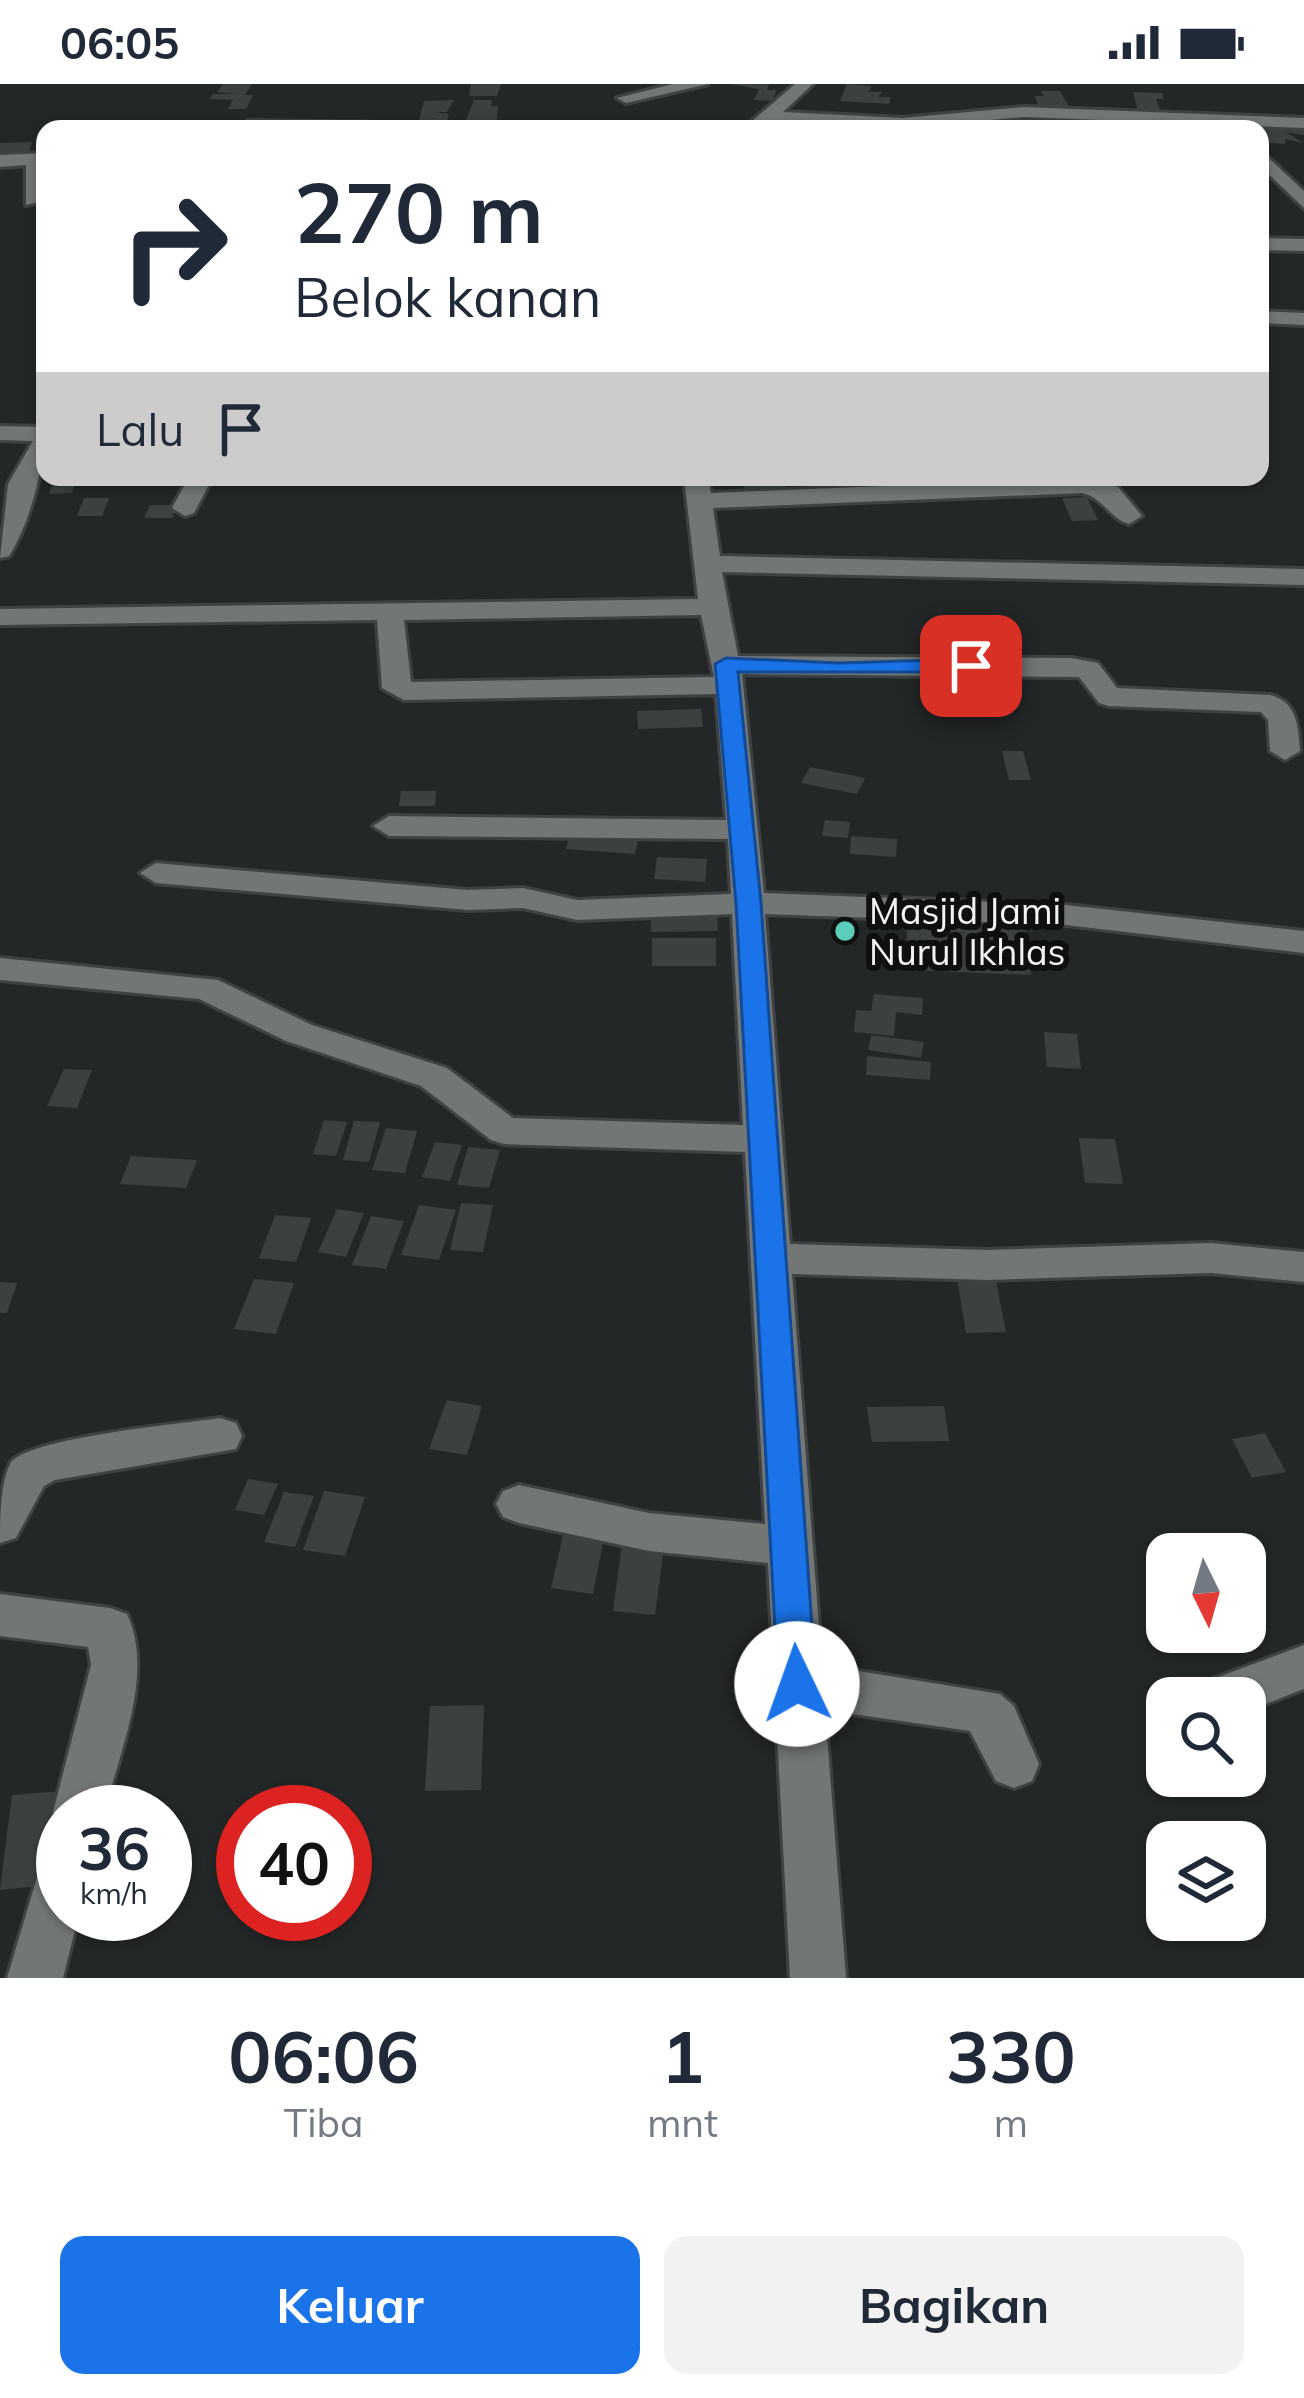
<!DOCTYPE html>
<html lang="id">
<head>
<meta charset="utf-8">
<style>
  :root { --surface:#fff; --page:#f2f2f3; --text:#1f2937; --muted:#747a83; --accent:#1a73e8 }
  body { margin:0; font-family:Mulish,sans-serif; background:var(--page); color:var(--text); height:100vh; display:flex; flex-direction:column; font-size:45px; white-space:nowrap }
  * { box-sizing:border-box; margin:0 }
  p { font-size:39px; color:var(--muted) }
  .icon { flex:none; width:66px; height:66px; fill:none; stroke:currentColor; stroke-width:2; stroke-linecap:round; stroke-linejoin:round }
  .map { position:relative; height:1894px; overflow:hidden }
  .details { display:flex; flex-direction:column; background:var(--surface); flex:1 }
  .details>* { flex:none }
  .hud { position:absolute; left:36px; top:36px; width:1233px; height:366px; border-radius:24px; box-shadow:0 3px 9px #0004; background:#fff; color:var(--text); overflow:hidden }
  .needle { width:78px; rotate:175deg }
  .fabs { position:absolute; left:1146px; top:1449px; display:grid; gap:24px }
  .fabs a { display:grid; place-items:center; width:120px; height:120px; border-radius:24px; background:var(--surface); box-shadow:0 3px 9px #0004; font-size:60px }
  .speed { position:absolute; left:36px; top:1701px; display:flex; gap:24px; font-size:60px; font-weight:700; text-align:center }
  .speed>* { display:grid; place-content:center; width:156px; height:156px; border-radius:50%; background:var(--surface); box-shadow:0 3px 9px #0004; line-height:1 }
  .speed small { font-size:30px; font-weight:400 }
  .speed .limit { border:18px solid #d22; background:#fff; color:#111 }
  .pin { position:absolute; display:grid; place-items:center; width:102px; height:102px; color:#fff; margin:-51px; border-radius:24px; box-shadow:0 6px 18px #0006 }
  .me { position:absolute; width:132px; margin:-66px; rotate:357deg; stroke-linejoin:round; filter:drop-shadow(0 0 9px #0008) }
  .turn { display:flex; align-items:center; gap:42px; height:252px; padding:0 60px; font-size:54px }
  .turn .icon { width:156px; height:156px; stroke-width:2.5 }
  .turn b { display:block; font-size:84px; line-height:102px }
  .then { display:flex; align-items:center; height:114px; padding:0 60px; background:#0003; gap:24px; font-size:45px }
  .eta { display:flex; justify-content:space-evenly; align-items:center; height:204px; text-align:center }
  .eta b { font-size:72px; font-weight:700; line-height:84px }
  .primary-button { display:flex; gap:24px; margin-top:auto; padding:24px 60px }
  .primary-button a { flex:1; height:138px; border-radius:24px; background:var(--accent); color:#fff; font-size:48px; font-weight:700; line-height:138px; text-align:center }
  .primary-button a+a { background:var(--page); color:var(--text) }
  .status { display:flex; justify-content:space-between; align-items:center; height:84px; padding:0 60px; background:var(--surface); direction:ltr }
  .status svg { height:33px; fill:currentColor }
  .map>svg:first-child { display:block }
  .building { fill:#3c403f }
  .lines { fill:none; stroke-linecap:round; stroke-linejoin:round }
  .minor-casing { stroke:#3f4242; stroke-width:6 }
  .minor { fill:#727675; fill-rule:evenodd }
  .route { fill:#1a73e8; stroke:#114b97; stroke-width:3 }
  .poi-dot { fill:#5bcebb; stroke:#0e100f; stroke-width:4.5 }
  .labels { text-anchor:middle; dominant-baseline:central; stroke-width:12; stroke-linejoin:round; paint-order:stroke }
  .poi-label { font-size:36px; fill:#f2f4f4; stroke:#0e100f; text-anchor:start }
</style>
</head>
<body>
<div class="status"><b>06:05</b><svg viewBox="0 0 49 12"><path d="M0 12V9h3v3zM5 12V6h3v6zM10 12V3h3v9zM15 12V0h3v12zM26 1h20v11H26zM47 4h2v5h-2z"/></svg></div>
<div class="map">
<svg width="1304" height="1894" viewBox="0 0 1304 1894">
  <rect width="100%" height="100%" fill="#242727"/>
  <path class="building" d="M223 0H252L245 11H253L246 25H228L233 16 209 15 213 10H236L217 8Z
    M471 0H501L497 12H469Z
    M730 0H769L767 6H777L772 17 754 16 759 5Z
    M847 0 872 2 868 8H882L878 13H891L889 20 840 17Z
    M1041 7H1060L1072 28 1039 26 1035 12H1044Z
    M1133 8 1162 9 1164 15H1156L1161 28 1138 27Z
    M454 16 447 28H434L449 30 445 43 409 42 419 36 424 17Z
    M474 16H492L491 22H498L496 44H463Z
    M1256 40 1304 43V51L1285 48 1304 59 1285 55V60L1270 59 1260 55Z
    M32 58 29 68 0 70V59Z
    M55 393H77L72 409 49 410Z
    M742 393H784L786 408H745Z
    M1087 413 1098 436 1072 437 1062 414Z
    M84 414H109L102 432H77Z
    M150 421H177L172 434H144Z
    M1000 549 1003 563H968L964 550Z
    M701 625 703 643 638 645 637 627Z
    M1002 667H1023L1031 696H1009Z
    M810 683 865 694 857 710 801 699Z
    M401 707H436L435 722H399Z
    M825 736 850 738 848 754 822 752Z
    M571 746 639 751 635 770 566 765Z
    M851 752 897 755 896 773 850 770Z
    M657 773 707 775 705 798 654 795Z
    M651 826H717L718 847 651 848Z
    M906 828 1024 833 1031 891 908 886Z
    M652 854H716V882H652Z
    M874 910 923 914 922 931 896 928 894 952 854 948 856 926 871 927Z
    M1044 948 1077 950 1081 985 1047 983Z
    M871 951 924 958 921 974 868 966Z
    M867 972 931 978 930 996 866 991Z
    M64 985 92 986 77 1024 47 1022Z
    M324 1036 347 1038 336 1072 313 1070Z
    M354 1037 380 1038 369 1078 343 1076Z
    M386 1044 417 1047 405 1089 372 1086Z
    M1079 1054 1115 1055 1123 1100 1085 1099Z
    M435 1058 462 1061 450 1097 422 1093Z
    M468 1063 500 1066 489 1104 457 1101Z
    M131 1072 197 1076 186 1104 120 1100Z
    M461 1119 493 1121 483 1168 450 1166Z
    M419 1121 456 1126 439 1176 401 1171Z
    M337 1125 364 1129 346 1173 318 1168Z
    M275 1131 311 1134 296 1178 259 1174Z
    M371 1132 404 1137 386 1185 352 1181Z
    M994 1187 1006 1248 966 1249 956 1188Z
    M254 1195 294 1199 276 1250 234 1245Z
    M0 1198 17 1199 7 1229H0Z
    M447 1316 482 1322 467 1371 429 1365Z
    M944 1322 949 1357 872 1358 867 1323Z
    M1265 1349 1286 1388 1252 1394 1232 1355Z
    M248 1395 278 1400 264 1431 235 1426Z
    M324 1407 365 1413 345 1472 303 1466Z
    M284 1408 314 1412 295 1463 264 1458Z
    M566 1438 606 1443 593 1510 551 1504Z
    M623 1452 665 1455 655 1531 613 1527Z
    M484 1621 481 1706 425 1707 430 1622Z
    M61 1707 49 1801 0 1806 12 1711Z"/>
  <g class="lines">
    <defs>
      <path id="minor" d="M673 0H708L626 19 617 14Z
        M795 0H813L783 28 903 34 1024 23 1304 34V44L1024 33 903 44 771 38 752 45V37Z
        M248 37 451 40 460 45H241Z
        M1260 66 1304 107V124L1260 82Z
        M45 69 43 117 26 121V81L0 83V71Z
        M1260 154 1304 155V167L1260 166Z
        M1260 227 1304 229V241L1260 239Z
        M0 342 45 343C45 380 30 440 9 472L0 474 8 400 33 357 0 356Z
        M189 393H213L194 429 185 432 172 424Z
        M684 393H708L711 409 1083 394 1118 403 1142 432 1129 440C1110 435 1104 414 1082 409L713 424 720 472 1304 485V501L722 488 738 572 1071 574 1098 579 1117 604 1270 611C1298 618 1298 643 1300 667L1285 676 1270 667 1268 636 1261 628 1109 622 1099 619 1079 593 742 590 764 809 1066 821 1304 847V869L1066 841 765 830 790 1160 987 1166 1211 1159 1304 1168V1198L1211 1189 987 1196 792 1190 822 1581 1000 1610 1014 1622 1039 1680 1032 1697 1014 1704 996 1697 970 1647 825 1626 846 1894H790L768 1479 649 1467 519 1439 503 1433 496 1420 503 1407 519 1401 649 1429 765 1440 745 1068 504 1060 491 1056 421 1002 286 957 199 915 0 896V874L218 896 312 941 447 984 513 1034 743 1041 732 830 577 836 523 824 468 826 156 799 140 789 156 779 468 806 523 804 577 816 731 810 728 755 389 752 373 742 389 732 726 736 716 610 404 616 382 604 377 536 0 541V525L698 515ZM701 531 714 593 411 598 404 536Z
        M220 1334 236 1339 242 1352 236 1365 55 1396 44 1402 16 1454 0 1459C0 1434 0 1398 11 1378 33 1353 181 1340 220 1334Z
        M0 1510 110 1524 127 1530C155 1589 119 1668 105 1728H63V1746L53 1728 91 1581 88 1563 0 1552Z
        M1304 1561V1605L1245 1628V1614H1197L1205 1598Z
        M63 1762V1830H79L63 1894H7L44 1770Z"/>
    </defs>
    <use href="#minor" class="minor-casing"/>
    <use href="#minor" class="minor"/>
  </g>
  <path class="route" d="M726 574 838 579 971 575 982 582 971 588H738L761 819 816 1600 810 1612 797 1617 784 1612 778 1600 736 819 715 580Z"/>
  <circle class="poi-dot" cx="845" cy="847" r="12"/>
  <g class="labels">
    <g class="poi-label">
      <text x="869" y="826">Masjid Jami<tspan x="869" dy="41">Nurul Ikhlas</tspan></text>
    </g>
  </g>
</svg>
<div class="fabs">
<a><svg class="needle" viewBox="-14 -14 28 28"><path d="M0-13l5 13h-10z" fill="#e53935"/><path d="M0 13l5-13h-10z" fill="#747a83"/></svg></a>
<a><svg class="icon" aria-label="search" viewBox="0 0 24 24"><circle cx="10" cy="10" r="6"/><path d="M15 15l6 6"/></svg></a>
<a><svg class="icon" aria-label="layers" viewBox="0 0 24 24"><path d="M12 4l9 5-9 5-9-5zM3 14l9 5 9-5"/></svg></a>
</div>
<div class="speed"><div>36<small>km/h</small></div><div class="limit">40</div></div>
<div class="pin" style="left:971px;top:582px;background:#d93025"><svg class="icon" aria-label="arrive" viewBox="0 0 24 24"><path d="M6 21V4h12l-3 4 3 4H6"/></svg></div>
<svg class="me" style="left:797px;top:1600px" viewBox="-20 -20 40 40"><circle r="19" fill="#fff"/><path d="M0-13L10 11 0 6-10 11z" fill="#1a73e8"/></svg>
<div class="hud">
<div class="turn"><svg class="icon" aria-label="right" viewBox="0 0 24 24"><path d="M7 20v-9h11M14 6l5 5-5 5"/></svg><div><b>270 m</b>Belok kanan</div></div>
<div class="then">Lalu<svg class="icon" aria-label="arrive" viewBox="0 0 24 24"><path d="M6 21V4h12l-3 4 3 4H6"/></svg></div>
</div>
</div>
<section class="details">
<div class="eta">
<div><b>06:06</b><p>Tiba</p></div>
<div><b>1</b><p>mnt</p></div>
<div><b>330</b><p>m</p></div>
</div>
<div class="primary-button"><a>Keluar</a><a>Bagikan</a></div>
</section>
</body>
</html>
